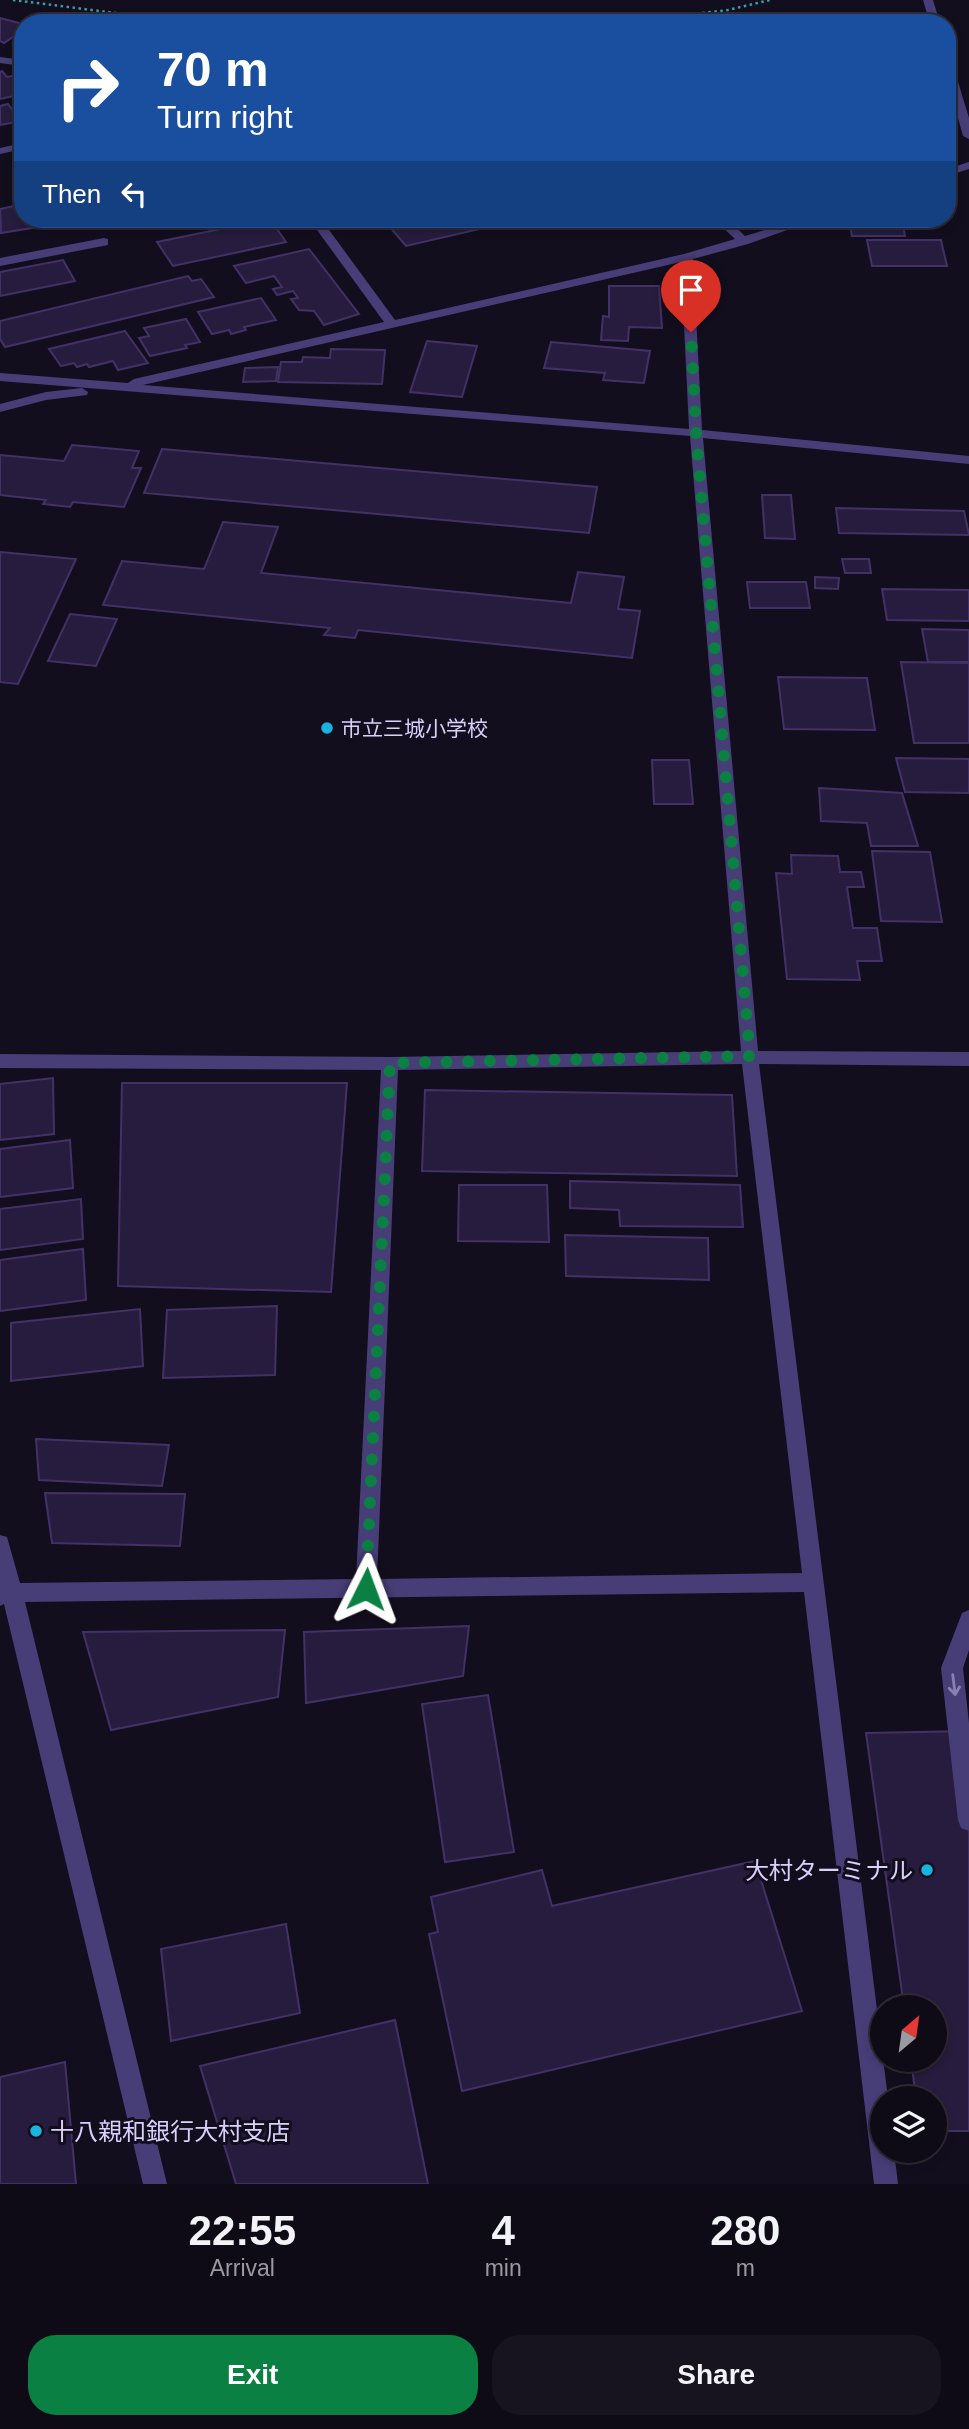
<!DOCTYPE html>
<html lang="en">
<head>
<meta charset="utf-8">
<style>
  :root { --surface:#0e0a16; --page:#17131f; --text:#f1f3f6; --muted:#9b9aa1; --line:#2e2b35; --accent:#0b8043 }
  body { margin:0; font-family:Arial,"Noto Sans JP",sans-serif; background:var(--page); color:var(--text); height:100vh; display:flex; flex-direction:column; font-size:26px; white-space:nowrap }
  * { box-sizing:border-box; margin:0 }
  p { font-size:23px; color:var(--muted) }
  .icon { flex:none; width:38px; height:38px; fill:none; stroke:currentColor; stroke-width:2; stroke-linecap:round; stroke-linejoin:round }
  .map { position:relative; height:2184px; overflow:hidden }
  .panel { display:flex; flex-direction:column; background:var(--surface); flex:1 }
  .panel>* { flex:none }
  .top-card { position:absolute; left:14px; top:14px; width:942px; height:214px; border-radius:28px; box-shadow:0 4px 10px #0003,0 0 0 2px var(--line); background:#1a4fa0; color:#fff; overflow:hidden }
  .needle { width:46px; rotate:29deg }
  .controls { position:absolute; left:870px; top:1995px; display:grid; gap:14px }
  .controls a { display:grid; place-items:center; width:77px; height:77px; border-radius:50%; background:var(--surface); box-shadow:0 4px 10px #0003,0 0 0 2px var(--line); font-size:35px }
  .pin { position:absolute; display:grid; place-items:center; width:60px; height:60px; color:#fff; margin:-72px -30px; border-radius:50% 50% 50% 0; rotate:-45deg; box-shadow:0 0 7px #0007 }
  .pin .icon { rotate:45deg }
  .me { position:absolute; width:77px; margin:-38px; rotate:3deg; stroke-linejoin:round; filter:drop-shadow(0 0 5px #0008) }
  .turn { display:flex; align-items:center; gap:24px; height:147px; padding:0 28px; font-size:32px }
  .turn .icon { width:91px; height:91px; stroke-width:2.5 }
  .turn b { display:block; font-size:49px; line-height:60px }
  .then { display:flex; align-items:center; height:66px; padding:0 28px; background:#0003; gap:14px; font-size:26px }
  .eta { display:flex; justify-content:space-evenly; align-items:center; height:119px; text-align:center }
  .eta b { font-size:42px; font-weight:600; line-height:49px }
  .cta { display:flex; gap:14px; margin-top:auto; padding:14px 28px }
  .cta a { flex:1; height:80px; border-radius:28px; background:var(--accent); color:#fff; font-size:28px; font-weight:600; line-height:80px; text-align:center }
  .cta a+a { background:var(--page); color:var(--text) }
  .map>svg:first-child { display:block }
  .building { fill:#271c3d; stroke:#423167; stroke-width:2 }
  .lines { fill:none; stroke-linecap:round; stroke-linejoin:round }
  .path { stroke:#3a9fa5; stroke-width:2.5; stroke-dasharray:2.5 3.5; stroke-linecap:butt }
  .minor { fill:#473e78; fill-rule:evenodd }
  .oneway { stroke:#8980b2 }
  .route { stroke:#0b8043; stroke-width:12; stroke-dasharray:0 21.6 }
  .poi-dot { fill:#17b4df; stroke:#130e1e; stroke-width:2.5 }
  .labels { text-anchor:middle; dominant-baseline:central; stroke-width:6; stroke-linejoin:round; paint-order:stroke }
  .poi-label { font-size:21px; fill:#dad0fa; stroke:#130e1e; text-anchor:start }
  .near-poi-label { font-size:24px; fill:#dad0fa; stroke:#130e1e; text-anchor:end }
</style>
</head>
<body>
<div class="map">
<svg width="969" height="2184" viewBox="0 0 969 2184">
  <rect width="100%" height="100%" fill="#130e1e"/>
  <path class="building" d="M0 18 23 24V30L4 43 0 41Z
    M2 71 7 77 23 74V94L0 99V72Z
    M8 104 21 121 0 125V106Z
    M23 204V219H87L1 233 0 209Z
    M270 219 286 242 173 266 157 242Z
    M383 219H523L406 246Z
    M733 219H771L741 227Z
    M869 219H902L905 236H852L850 226Z
    M867 240H941L947 266H872Z
    M309 249 359 314 324 325 314 311 299 310 291 299 298 298 293 291 277 295 273 289 282 287 274 276 246 283 234 266Z
    M63 260 75 281 0 296V272Z
    M188 276 192 281 201 279 214 297 5 347 0 339V321Z
    M609 286H659L662 328 629 327 628 341 601 340 603 316 609 317Z
    M261 298 276 320 244 327 246 330 231 334 229 330 212 334 198 312Z
    M186 319 200 342 185 345 187 348 150 356 139 338 149 336 144 328Z
    M125 331 148 363 118 370 113 361 89 367 87 364 77 367 74 363 61 366 49 349Z
    M427 341 477 346 462 397 410 392Z
    M551 342 650 351 644 383 603 380 605 373 544 368Z
    M331 349 385 350 382 384 278 382 281 362H302L303 357 330 358Z
    M278 367 276 381 243 382 245 368Z
    M72 445 139 451 132 468H141L124 507 73 502 70 507 43 504 46 500 0 495V455L64 461Z
    M162 449 597 487 589 533 144 493Z
    M762 495H791L795 539 765 538Z
    M836 508 964 511 969 535 839 533Z
    M223 522 278 527 261 573 571 603 578 572 624 577 618 609 640 611 632 658 358 630 355 638 324 635 330 628 103 605 122 561 204 569Z
    M0 552 76 559 18 684 0 682Z
    M842 559H869L871 573H845Z
    M815 577 839 578 838 589 815 588Z
    M747 582H806L810 608H750Z
    M882 589 969 590V621L887 620Z
    M70 614 117 619 96 666 48 661Z
    M922 629 969 630V662H928Z
    M901 662 969 663V743H914Z
    M778 677 867 678 875 730 784 729Z
    M896 758 969 759V793L905 792Z
    M652 760H689L693 804H654Z
    M819 788 902 793 918 846H871L867 823 821 821Z
    M872 851 930 852 942 922 881 921Z
    M791 855 838 856 840 872H861L864 887H847L853 928H877L882 961H857L860 980 787 979 776 873 792 874Z
    M53 1078 54 1134 0 1140V1084Z
    M122 1083H347L331 1292 118 1286Z
    M425 1090 732 1095 737 1176 422 1171Z
    M70 1140 73 1188 0 1197V1149Z
    M570 1181 740 1185 743 1227 620 1226 619 1210 570 1208Z
    M459 1185H547L549 1242 458 1241Z
    M81 1199 83 1239 0 1250V1209Z
    M565 1235 708 1238 709 1280 566 1276Z
    M83 1249 86 1300 0 1311V1260Z
    M277 1306 275 1375 163 1378 167 1310Z
    M140 1309 143 1366 11 1381V1323Z
    M36 1439 169 1445 162 1486 39 1480Z
    M45 1493 185 1494 180 1546 52 1543Z
    M469 1626 463 1676 306 1703 304 1632Z
    M285 1630 278 1697 111 1730 83 1632Z
    M488 1695 514 1852 445 1862 422 1704Z
    M969 1731V2131H934V2098H916L911 2060H934V2007H904L866 1733Z
    M755 1861 802 2011 462 2091 429 1934 438 1932 431 1897 542 1870 552 1906Z
    M286 1924 300 2013 171 2041 161 1949Z
    M395 2020 428 2184H236L200 2066Z
    M65 2062 76 2184H0V2077Z"/>
  <g class="lines">
    <path class="path" d="M13 0 194 23
      M619 23 728 10 770 0"/>
    <path class="minor" d="M923 0H933L940 23H930Z
      M0 57 23 60V66L0 63Z
      M947 59 952 62 969 118V139L963 136 947 79Z
      M23 143V149L0 154V148Z
      M969 162V169L947 176V169Z
      M309 219H321L395 320 684 254 735 239 714 219H727L745 236 801 219H818L748 244 693 259 702 430 969 456V464L703 438 758 1051 969 1052V1066L759 1064 888 2098H882V2151H894L898 2184H874L804 1592 25 1602 167 2184H143L4 1604 0 1606V1535L7 1537 20 1583 356 1579 381 1070 0 1068V1054L390 1057 741 1051 690 436 0 381V373L128 383 134 379 384 322ZM681 262 689 429 143 385ZM742 1064 802 1573 377 1579 398 1070Z
      M104 238 108 239V245L0 266V258Z
      M82 388 88 392 87 395 46 400 0 412V404L46 392Z
      M969 1610V1650L963 1668 969 1723V1831L961 1828 958 1820 941 1668 962 1613Z"/>
  </g>
  <defs><path id="oneway-shaft" d="M-6 0H5M1.5-3L5.5 0L1.5 3" fill="none" stroke-width="1.6" stroke-linecap="round" stroke-linejoin="round" transform="scale(1.75)"/></defs>
  <use class="oneway" href="#oneway-shaft" transform="translate(954 1685) rotate(83)"/>
  <g class="lines">
    <path class="route" d="M366 1589 390 1063 750 1056 696 433 691 332"/>
  </g>
  <g class="poi-dot">
    <circle cx="327" cy="728" r="7"/>
    <circle cx="927" cy="1870" r="7"/>
    <circle cx="36" cy="2131" r="7"/>
  </g>
  <g class="labels">
    <g class="poi-label">
      <text x="341" y="728">市立三城小学校</text>
    </g>
    <g class="near-poi-label">
      <text x="913" y="1870">大村ターミナル</text>
      <text x="50" y="2131" text-anchor="start">十八親和銀行大村支店</text>
    </g>
  </g>
</svg>
<div class="controls">
<a><svg class="needle" viewBox="-14 -14 28 28"><path d="M0-13l5 13h-10z" fill="#e53935"/><path d="M0 13l5-13h-10z" fill="#9b9aa1"/></svg></a>
<a><svg class="icon" aria-label="layers" viewBox="0 0 24 24"><path d="M12 4l9 5-9 5-9-5zM3 14l9 5 9-5"/></svg></a>
</div>
<div class="pin" style="left:691px;top:332px;background:#d93025"><svg class="icon" aria-label="arrive" viewBox="0 0 24 24"><path d="M6 21V4h12l-3 4 3 4H6"/></svg></div>
<svg class="me" style="left:366px;top:1589px" viewBox="-20 -20 40 40"><path d="M0-17L14 15 0 8-14 15z" fill="#0b8043" stroke="#fff" stroke-width="4"/></svg>
<div class="top-card">
<div class="turn"><svg class="icon" aria-label="right" viewBox="0 0 24 24"><path d="M7 20v-9h11M14 6l5 5-5 5"/></svg><div><b>70 m</b>Turn right</div></div>
<div class="then">Then<svg class="icon" aria-label="left" viewBox="0 0 24 24"><path d="M17 20v-9H6M10 6l-5 5 5 5"/></svg></div>
</div>
</div>
<section class="panel">
<div class="eta">
<div><b>22:55</b><p>Arrival</p></div>
<div><b>4</b><p>min</p></div>
<div><b>280</b><p>m</p></div>
</div>
<div class="cta"><a>Exit</a><a>Share</a></div>
</section>
</body>
</html>
